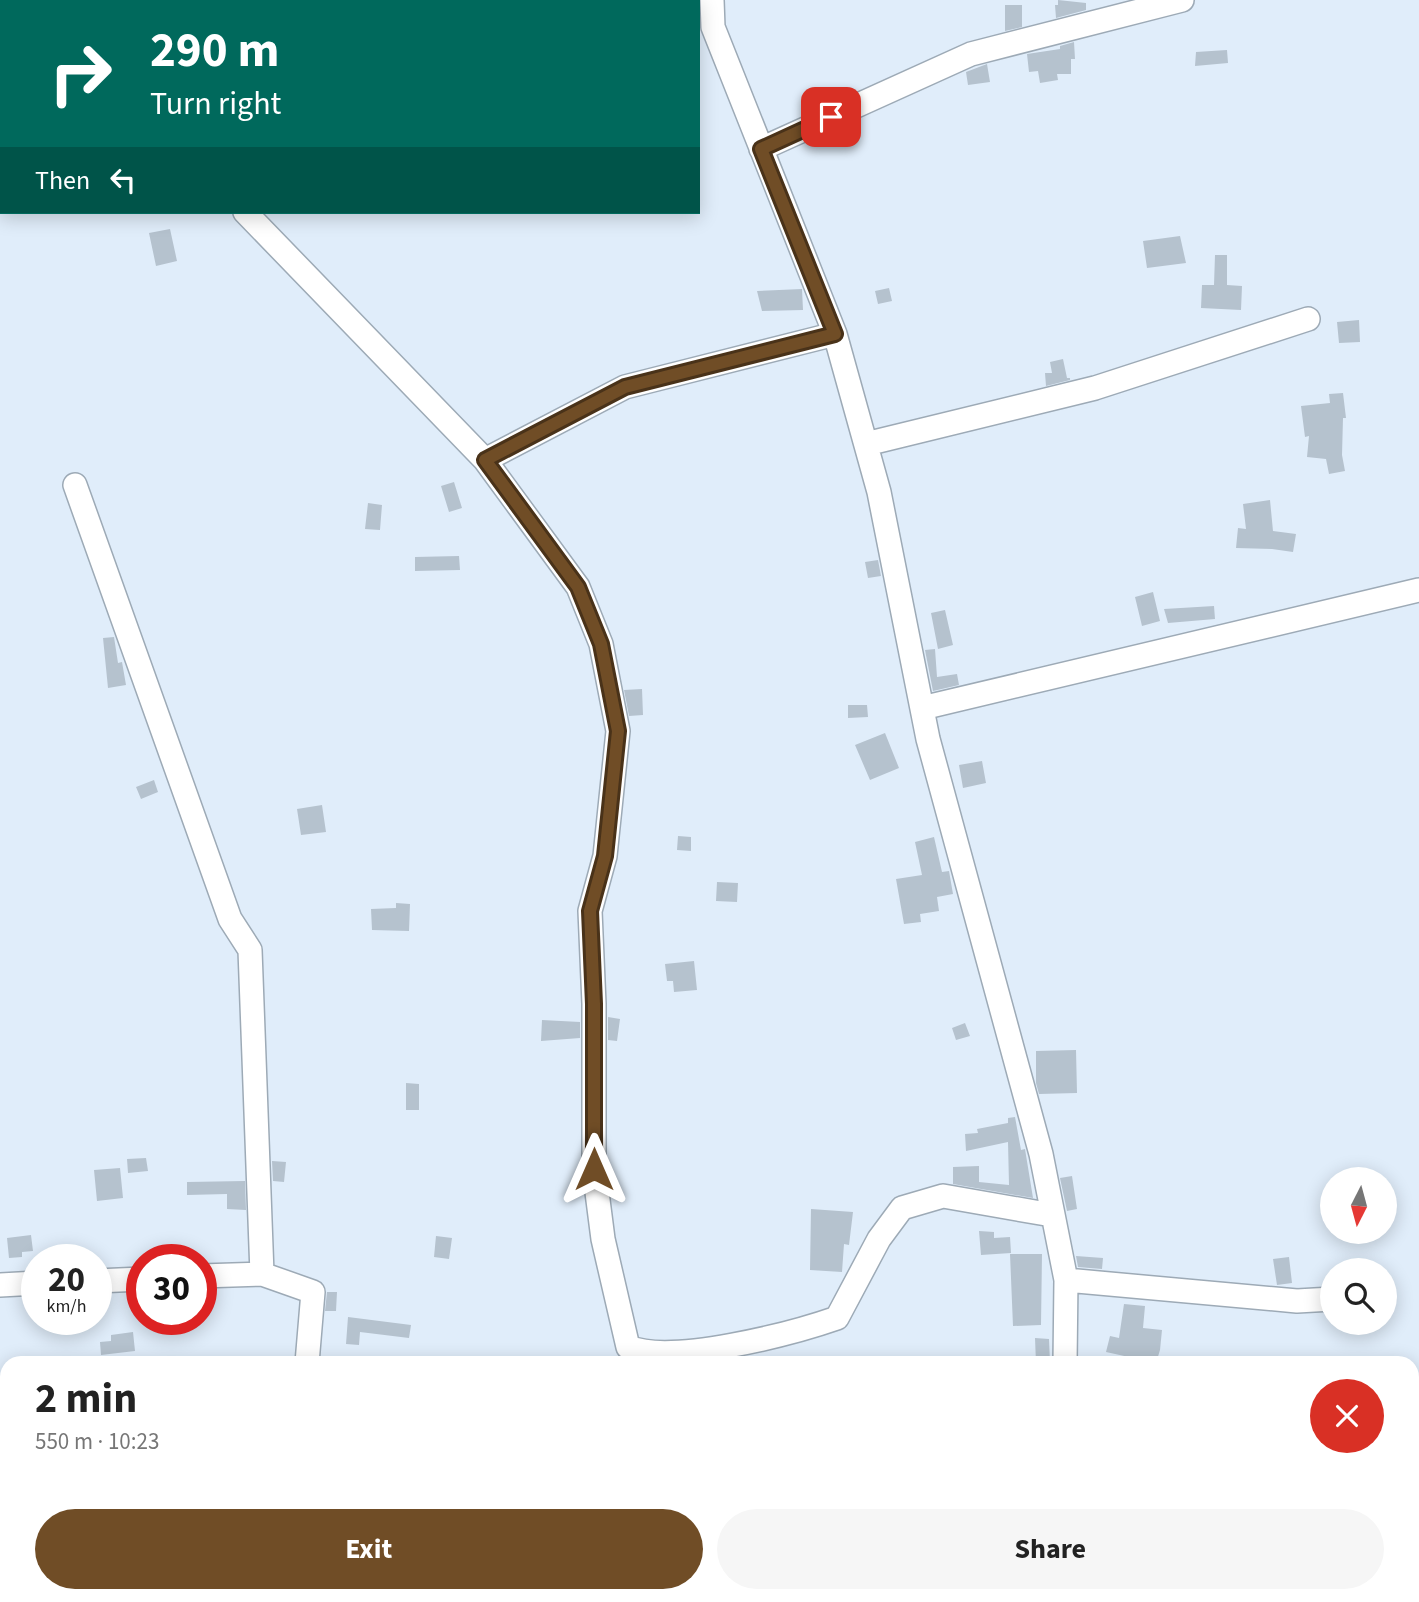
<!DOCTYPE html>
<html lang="en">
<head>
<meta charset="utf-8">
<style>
  :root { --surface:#fff; --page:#f6f6f6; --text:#222; --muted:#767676; --accent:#704d26 }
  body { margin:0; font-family:"Source Sans 3",sans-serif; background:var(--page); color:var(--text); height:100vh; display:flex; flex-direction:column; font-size:26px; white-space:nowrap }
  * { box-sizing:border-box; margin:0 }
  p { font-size:23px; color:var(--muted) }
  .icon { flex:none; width:38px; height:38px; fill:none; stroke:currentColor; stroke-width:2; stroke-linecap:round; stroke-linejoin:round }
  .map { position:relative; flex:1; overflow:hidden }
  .drawer { position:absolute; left:0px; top:1356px; width:1419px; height:247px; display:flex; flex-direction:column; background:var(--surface); border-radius:21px 21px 0 0; box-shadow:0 4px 18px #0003 }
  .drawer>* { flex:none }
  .banner { position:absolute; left:0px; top:0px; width:700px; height:214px; box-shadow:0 4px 18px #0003; background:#00695c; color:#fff; overflow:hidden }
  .needle { width:46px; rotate:186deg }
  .buttons { position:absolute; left:1320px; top:1167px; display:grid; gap:14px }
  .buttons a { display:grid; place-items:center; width:77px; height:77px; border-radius:50%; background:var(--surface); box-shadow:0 4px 18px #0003; font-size:35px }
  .speed { position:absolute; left:21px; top:1244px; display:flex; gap:14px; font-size:35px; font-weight:700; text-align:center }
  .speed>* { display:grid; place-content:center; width:91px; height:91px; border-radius:50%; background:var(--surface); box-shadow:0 4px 18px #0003; line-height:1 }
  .speed small { font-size:18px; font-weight:400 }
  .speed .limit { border:10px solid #d22; background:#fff; color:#111 }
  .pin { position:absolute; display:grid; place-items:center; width:60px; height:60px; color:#fff; margin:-30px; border-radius:14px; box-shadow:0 4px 10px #0006 }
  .me { position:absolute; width:77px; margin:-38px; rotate:0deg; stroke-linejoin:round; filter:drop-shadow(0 0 5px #0008) }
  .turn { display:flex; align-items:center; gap:24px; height:147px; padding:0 35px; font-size:32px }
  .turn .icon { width:91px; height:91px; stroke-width:2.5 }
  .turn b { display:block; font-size:49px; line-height:60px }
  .then { display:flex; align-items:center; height:66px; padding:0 35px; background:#0003; gap:14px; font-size:26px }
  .round { display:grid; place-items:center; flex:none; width:74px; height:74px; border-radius:37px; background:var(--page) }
  .overview { display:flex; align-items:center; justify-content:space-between; height:119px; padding:0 35px }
  h1 { font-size:42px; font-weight:700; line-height:52px }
  .action { display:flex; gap:14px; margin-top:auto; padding:14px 35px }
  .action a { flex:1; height:80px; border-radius:42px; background:var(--accent); color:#fff; font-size:28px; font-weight:700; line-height:80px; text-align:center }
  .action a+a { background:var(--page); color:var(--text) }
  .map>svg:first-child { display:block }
  .building { fill:#b5c2ce }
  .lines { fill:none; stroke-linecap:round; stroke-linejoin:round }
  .minor-casing { stroke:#9daab6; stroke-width:26 }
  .minor { stroke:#fff; stroke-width:23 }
  .route-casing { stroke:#493219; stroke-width:18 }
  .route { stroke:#704d26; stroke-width:12 }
</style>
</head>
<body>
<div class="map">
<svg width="1419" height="1602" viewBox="0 0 1419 1602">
  <rect width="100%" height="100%" fill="#e0edfa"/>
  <path class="building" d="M1058 0 1086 3V10L1056 18 1055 5H1058Z
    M1005 5H1022V27L1005 31Z
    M1074 42 1075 59H1071V74H1057L1058 80 1040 83 1038 71 1029 72 1027 54 1060 49V46Z
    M1227 50 1228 63 1195 66 1196 52Z
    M987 64 990 82 968 85 966 72Z
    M170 229 177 261 156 266 149 233Z
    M1180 236 1186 263 1147 268 1143 241Z
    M1215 255H1227V285L1242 286 1241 310 1201 308 1202 285H1214Z
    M889 288 892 301 878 304 875 291Z
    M802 289 803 310 762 311 757 291Z
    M1359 320 1360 342 1339 343 1337 322Z
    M1063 359 1067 378H1070V380L1046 386 1045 373H1052L1050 362Z
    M1343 393 1346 418H1343L1342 455 1345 471 1329 474 1326 459 1307 457 1309 436 1305 437 1301 406 1330 403 1329 394Z
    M454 482 462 508 449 512 441 486Z
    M1270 500 1273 531 1296 534 1293 552 1272 549 1236 548 1238 528 1246 529 1243 504Z
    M368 503 382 505 380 530 365 529Z
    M459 556 460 570 415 571V557Z
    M878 560 881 576 868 578 865 562Z
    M1153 592 1160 621 1142 626 1135 597Z
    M1214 606 1215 619 1168 623 1164 609Z
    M945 610 953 645 938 649 931 613Z
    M114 637 118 663 122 662 126 685 108 688 103 638Z
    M935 649 937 677 957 674 959 685 933 691 925 650Z
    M642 689 643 715 629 716 624 690Z
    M848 705H867L868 717 848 718Z
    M885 733 899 768 870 780 855 745Z
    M982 761 986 783 963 788 959 765Z
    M154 780 158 792 141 799 136 787Z
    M322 805 326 832 301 835 297 809Z
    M678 836 691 837V851L677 850Z
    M934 837 942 872 949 871 953 894 937 897 939 911 920 914 921 922 904 924 896 879 922 875 915 842Z
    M717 882 738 883 737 902 716 901Z
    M396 903 410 904 409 931 372 930 371 909 396 908Z
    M694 961 697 990 674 992 673 981H667L665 964Z
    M608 1017 620 1019 617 1041 608 1040Z
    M542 1020 580 1022V1038L541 1041Z
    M965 1023 970 1036 956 1040 952 1028Z
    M1076 1050 1077 1093 1039 1094 1036 1083V1051Z
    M406 1083 419 1084V1110H406Z
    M1015 1117 1021 1150 1025 1149 1033 1198 953 1184V1167L979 1166V1182L1009 1185 1008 1142 966 1151 965 1134 978 1133 977 1129 1008 1123V1118Z
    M146 1158 148 1171 128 1173 127 1159Z
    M272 1161 286 1162 284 1182 273 1181Z
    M120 1168 123 1198 97 1201 94 1170Z
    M1072 1176 1077 1209 1067 1211 1060 1178Z
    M245 1181 246 1210 227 1209V1194L187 1195V1182Z
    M811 1209 853 1212 849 1245 844 1244 842 1272 810 1270Z
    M979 1231 994 1232V1238L1010 1237 1011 1253 981 1255Z
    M31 1235 33 1251 22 1252V1257L9 1258 7 1238Z
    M436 1236 452 1238 449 1259 434 1257Z
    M1010 1254H1042L1041 1325 1013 1326Z
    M1076 1256 1103 1258 1102 1269 1078 1267Z
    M1289 1257 1292 1283 1277 1285 1273 1259Z
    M327 1292H337L336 1311H325Z
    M1124 1304 1145 1306 1143 1328 1162 1330 1160 1350 1156 1363H1137L1138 1359 1106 1352 1110 1336 1119 1338Z
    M348 1317 411 1325 409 1338 360 1332 359 1345 346 1344Z
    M133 1332 135 1351 101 1355 100 1342 111 1341V1335Z
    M1035 1338 1049 1339 1050 1363H1036Z"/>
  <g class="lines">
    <defs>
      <path id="minor" d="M37 0 39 2
        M712 0 713 27 835 334 879 492 928 739 1041 1154 1066 1280 1065 1363
        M761 149 971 54 1182 0
        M245 212 485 460 578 587 601 644 618 731 605 856 590 911 594 1004V1169L603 1239 628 1347C672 1365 791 1334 837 1318L879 1239 902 1208 943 1196 1052 1215
        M866 444 1095 388 1308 319
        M485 460 625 387 835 334
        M75 485 230 919 250 950 262 1274 201 1276
        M922 708 1419 590
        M262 1274 313 1292 307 1363
        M1066 1280 1297 1301 1332 1299
        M96 1281 142 1279
        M0 1285 37 1283
        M1412 1534 1419 1538
        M1075 1596V1602
        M286 1602 287 1596"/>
    </defs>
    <use href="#minor" class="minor-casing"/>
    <use href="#minor" class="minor"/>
  </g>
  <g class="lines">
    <defs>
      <path id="route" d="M594 1169V1004L590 911 605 856 618 731 601 644 578 587 485 460 625 387 835 334 761 149 831 117"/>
    </defs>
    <use href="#route" class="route-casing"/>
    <use href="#route" class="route"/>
  </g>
</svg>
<div class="buttons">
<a><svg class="needle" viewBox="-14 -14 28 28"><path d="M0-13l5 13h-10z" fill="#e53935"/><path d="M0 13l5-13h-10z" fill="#767676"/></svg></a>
<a><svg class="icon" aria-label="search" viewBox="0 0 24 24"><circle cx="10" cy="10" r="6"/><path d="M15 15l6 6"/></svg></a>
</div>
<div class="speed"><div>20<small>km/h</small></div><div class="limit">30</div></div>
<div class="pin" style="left:831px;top:117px;background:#d93025"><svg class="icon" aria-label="arrive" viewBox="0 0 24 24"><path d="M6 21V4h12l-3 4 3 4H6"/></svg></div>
<svg class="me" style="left:594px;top:1169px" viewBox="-20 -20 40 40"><path d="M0-17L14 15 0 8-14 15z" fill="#704d26" stroke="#fff" stroke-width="4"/></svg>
<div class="banner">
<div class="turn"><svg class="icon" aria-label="right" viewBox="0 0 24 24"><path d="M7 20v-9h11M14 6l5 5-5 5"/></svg><div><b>290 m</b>Turn right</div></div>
<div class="then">Then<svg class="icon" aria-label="left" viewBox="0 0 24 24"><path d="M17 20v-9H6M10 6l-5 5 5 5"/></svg></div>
</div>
<section class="drawer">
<div class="overview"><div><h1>2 min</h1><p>550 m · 10:23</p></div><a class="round" style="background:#d93025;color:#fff"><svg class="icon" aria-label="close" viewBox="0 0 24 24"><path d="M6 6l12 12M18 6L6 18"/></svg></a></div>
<div class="action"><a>Exit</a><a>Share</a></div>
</section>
</div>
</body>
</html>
